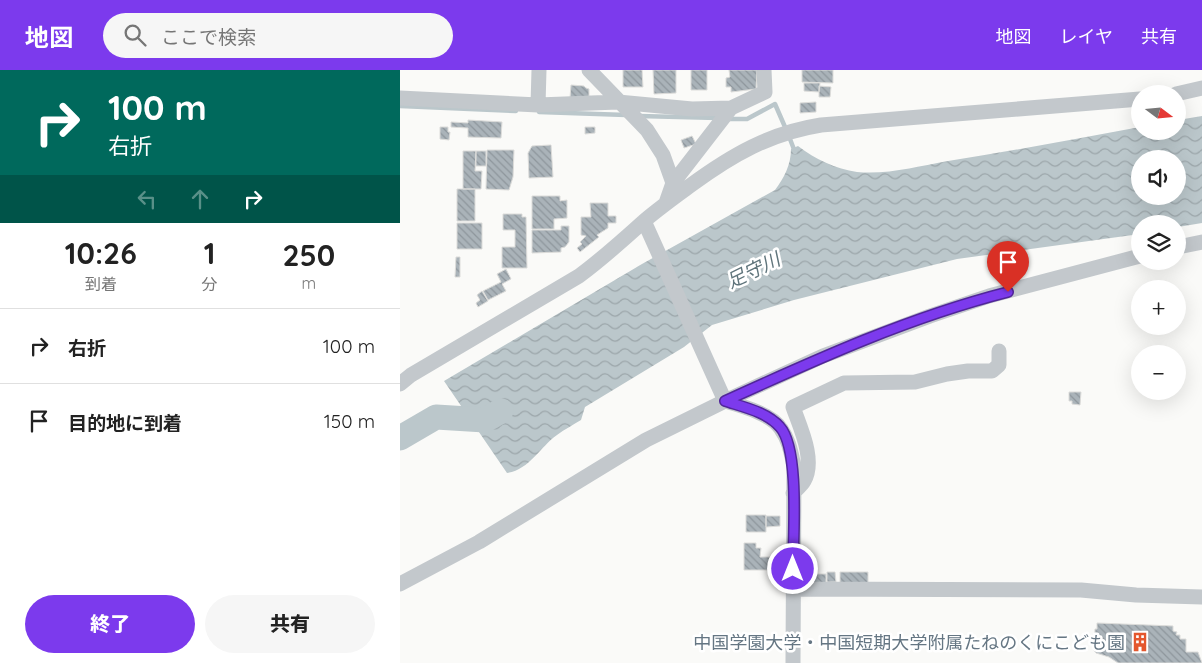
<!DOCTYPE html>
<html lang="ja">
<head>
<meta charset="utf-8">
<style>
  :root { --surface:#fff; --page:#f6f6f6; --text:#222; --muted:#767676; --line:#e0e0e0; --accent:#7c3aed }
  body { margin:0; font-family:Quicksand,"Noto Sans JP",sans-serif; background:var(--page); color:var(--text); height:100vh; display:flex; flex-direction:column; font-size:19px; white-space:nowrap }
  * { box-sizing:border-box; margin:0 }
  p { font-size:16px; color:var(--muted) }
  .icon { flex:none; width:28px; height:28px; fill:none; stroke:currentColor; stroke-width:2; stroke-linecap:round; stroke-linejoin:round }
  .map { position:relative; flex:1; overflow:hidden }
  .details { display:flex; flex-direction:column; background:var(--surface); width:400px }
  .details>* { flex:none }
  .guide { background:#00695c; color:#fff; overflow:hidden }
  .needle { width:32px; rotate:106deg }
  .buttons { position:absolute; left:731px; top:15px; display:grid; gap:10px }
  .buttons a { display:grid; place-items:center; width:55px; height:55px; border-radius:50%; background:var(--surface); box-shadow:0 5px 20px #0002; font-size:25px }
  .pin { position:absolute; display:grid; place-items:center; width:42px; height:42px; color:#fff; margin:-51px -21px; border-radius:50% 50% 50% 0; rotate:-45deg; box-shadow:0 0 5px #0007 }
  .pin .icon { rotate:45deg }
  .me { position:absolute; width:55px; margin:-28px; rotate:0deg; stroke-linejoin:round; filter:drop-shadow(0 0 4px #0008) }
  .turn { display:flex; align-items:center; gap:18px; height:105px; padding:0 25px; font-size:22px }
  .turn .icon { width:65px; height:65px; stroke-width:2.5 }
  .turn b { display:block; font-size:35px; line-height:42px }
  .lanes { display:flex; align-items:center; height:48px; padding:0 25px; background:#0003; justify-content:center; gap:25px; direction:ltr }
  .lanes .off { opacity:.35 }
  .eta { display:flex; justify-content:space-evenly; align-items:center; height:85px; text-align:center }
  .eta b { font-size:30px; font-weight:800; line-height:35px }
  .action { display:flex; gap:10px; margin-top:auto; padding:10px 25px }
  .action a { flex:1; height:58px; border-radius:30px; background:var(--accent); color:#fff; font-size:20px; font-weight:800; line-height:58px; text-align:center }
  .action a+a { background:var(--page); color:var(--text) }
  ul { padding:0; list-style:none }
  li { display:flex; align-items:center; gap:15px; height:75px; padding:0 25px; border-top:1px solid var(--line) }
  li div { flex:1 }
  li b { display:block; font-size:19px }
  li em { font-style:normal }
  header { display:flex; align-items:center; gap:30px; box-sizing:border-box; height:70px; padding:0 25px; background:var(--accent); color:#fff }
  header strong { font-size:24px }
  nav { display:flex; gap:28px; margin-inline-start:auto; font-size:18px }
  .search { width:350px; height:45px; background:var(--page); display:flex; align-items:center; gap:12px; box-sizing:border-box; padding:0 18px; border-radius:28px; color:var(--muted); font-size:19px }
  main { display:flex; flex:1; min-height:0 }
  .map>svg:first-child { display:block }
  .water { fill:url(#water-waves); fill-rule:evenodd }
  .lines { fill:none; stroke-linecap:round; stroke-linejoin:round }
  .stream { stroke:#bbc7cb; stroke-width:4.5 }
  .river { stroke:#bbc7cb; stroke-width:25 }
  .building { fill:url(#building-back-hatch); stroke:#dcdcda }
  .minor { stroke:#c3c8cc; stroke-width:15 }
  .route-casing { stroke:#51269a; stroke-width:12 }
  .route { stroke:#7c3aed; stroke-width:9 }
  .labels { text-anchor:middle; dominant-baseline:central; stroke-width:5; stroke-linejoin:round; paint-order:stroke }
  .poi-label { font-size:18px; fill:#657683; stroke:#fff; text-anchor:end }
  .water-label { font-size:19px; font-style:italic; fill:#60757c; stroke:#fff }
</style>
</head>
<body>
<header>
<strong>地図</strong>
<div class="search"><svg class="icon" aria-label="search" viewBox="0 0 24 24"><circle cx="10" cy="10" r="6"/><path d="M15 15l6 6"/></svg>ここで検索</div>
<nav><a>地図</a><a>レイヤ</a><a>共有</a></nav>
</header>
<main>
<section class="details">
<div class="guide">
<div class="turn"><svg class="icon" aria-label="right" viewBox="0 0 24 24"><path d="M7 20v-9h11M14 6l5 5-5 5"/></svg><div><b>100 m</b>右折</div></div>
<div class="lanes"><svg class="icon off" aria-label="left" viewBox="0 0 24 24"><path d="M17 20v-9H6M10 6l-5 5 5 5"/></svg><svg class="icon off" aria-label="ahead" viewBox="0 0 24 24"><path d="M12 20V5M6 11l6-6 6 6"/></svg><svg class="icon" aria-label="right" viewBox="0 0 24 24"><path d="M7 20v-9h11M14 6l5 5-5 5"/></svg></div>
</div>
<div class="eta">
<div><b>10:26</b><p>到着</p></div>
<div><b>1</b><p>分</p></div>
<div><b>250</b><p>m</p></div>
</div>
<ul>
<li><svg class="icon" aria-label="right" viewBox="0 0 24 24"><path d="M7 20v-9h11M14 6l5 5-5 5"/></svg><div><b>右折</b></div><em>100 m</em></li>
<li><svg class="icon" aria-label="arrive" viewBox="0 0 24 24"><path d="M6 21V4h12l-3 4 3 4H6"/></svg><div><b>目的地に到着</b></div><em>150 m</em></li>
</ul>
<div class="action"><a>終了</a><a>共有</a></div>
</section>
<div class="map">
<svg width="802" height="593" viewBox="0 0 802 593">
  <defs>
    <pattern id="water-waves" width="16" height="10" patternUnits="userSpaceOnUse" patternTransform="scale(1.25)"><rect width="16" height="10" fill="#bbc7cb"/><path d="M0 5q4-4 8 0t8 0" fill="none" stroke="#9ca6aa"/></pattern>
    <pattern id="building-back-hatch" width="6" height="6" patternUnits="userSpaceOnUse" patternTransform="scale(1.25)"><rect width="6" height="6" fill="#aab3b9"/><path d="M-1 5l2 2M0 0l6 6M5-1l2 2" fill="none" stroke="#8e969c"/></pattern>
  </defs>
  <rect width="100%" height="100%" fill="#fafaf8"/>
  <path class="water" d="M802 46V153L778 157V154H740V164L557 189 394 230 312 255 284 277 185 337 181 350C173 355 165 359 157 365 140 377 129 400 107 403L44 311 242 194 375 120C384 108 391 95 391 79L398 76C415 89 436 99 457 102 487 105 519 96 548 91 612 81 676 69 740 57V61H778V50ZM740 89H778V126H740Z"/>
  <g class="lines">
    <path class="stream" d="M0 36 116 41
      M139 42 226 45
      M239 46 318 48
      M326 49H347L375 34 385 57
      M390 69 395 82"/>
    <path class="river" d="M0 368 36 347 85 350 101 341"/>
  </g>
  <path class="building" d="M223 0H242L243 17H223Z
    M253 0H276V23L254 24Z
    M291 0H307V20H291Z
    M329 0H357L356 19 331 22V17H326V8L330 7Z
    M402 0H433V13L402 12Z
    M404 13H420L419 22 404 21Z
    M171 15 184 16 186 18 189 19V28H170Z
    M419 16 431 17 430 27H419Z
    M416 32V42L400 43V33Z
    M68 50 102 52 101 68 68 67V58L51 57V52L68 53Z
    M40 57H48V62H50L49 70 40 69Z
    M185 57H195V63L185 64Z
    M292 66 296 74 284 78 281 70Z
    M151 75 153 107 129 108 128 83 132 76Z
    M87 80H114L113 107 109 120 86 119Z
    M63 81H76L75 101H82L81 119H63Z
    M76 81H86V96H76Z
    M57 119H75V151H57Z
    M132 126H160V131L167 130V148L154 149V159H132Z
    M190 133H208V146H216V153H208V158L197 165 199 167 180 182 177 178 182 174 180 172 186 166 181 165V147H191Z
    M103 144H122V147H126L127 198H102V177H115V160H103Z
    M57 153H82V179H57Z
    M161 156H169V172L165 177 161 178V182L132 183V160H161Z
    M56 187H60V207H55Z
    M106 199 111 209 102 214 106 221 88 230 83 221 101 212 97 204Z
    M82 221 88 231 78 237 76 233 80 230 77 225Z
    M669 322H681L680 335 672 334V331H669Z
    M346 445H366V462H346Z
    M366 446H380V456L366 457Z
    M344 473H356V478H361L360 487H375V500H344Z
    M427 502H435L436 512H427Z
    M440 502H468V517L440 514Z
    M403 504H426V513H402Z
    M697 553 773 556V561L777 562 776 565H780V569H786V582H798L802 593H718L709 587 696 583 694 581 695 559H697Z"/>
  <g class="lines">
    <path class="minor" d="M189 0 247 60 263 85 273 113 266 133
      M776 24 802 18
      M0 28 138 35 218 32 292 39 331 38
      M138 35 139 0
      M273 113 331 38 365 22 364 0
      M244 151 325 331C342 336 372 344 381 359 389 370 391 383 394 396L393 593
      M778 177 802 172
      M0 314 11 305 179 206C202 189 222 171 243 152 258 139 275 127 291 115 332 85 370 63 421 55L740 29
      M393 423C397 419 402 415 404 411 416 390 400 357 393 337L444 313 515 312 547 304 568 301H592L599 295V281
      M0 514 79 472 246 370 325 331 423 286 530 246 589 226 740 186
      M393 519 681 520 736 525 802 527"/>
  </g>
  <g class="lines">
    <defs>
      <path id="route" d="M393 499C393 468 400 379 380 357 367 342 343 337 325 331 417 289 510 247 608 222"/>
    </defs>
    <use href="#route" class="route-casing"/>
    <use href="#route" class="route"/>
  </g>
  <defs>
    <symbol id="building-bare" viewBox="-9 -9 18 18"><path d="M-4-6H4V6H1V3H-1V6H-4ZM-2.5-4.3h1.7v1.8h-1.7ZM.8-4.3h1.7v1.8H.8ZM-2.5-1h1.7V.8h-1.7ZM.8-1h1.7V.8H.8Z" fill="#e4572e" stroke="#fff" stroke-width="2.5" paint-order="stroke"/></symbol>
  </defs>
  <g fill-rule="evenodd">
    <use href="#building-bare" x="726" y="558" width="28" height="28"/>
  </g>
  <g class="labels">
    <g class="poi-label">
      <text x="725" y="572">中国学園大学・中国短期大学附属たねのくにこども園</text>
    </g>
    <g class="water-label">
      <text transform="translate(353 200) rotate(-26)">足守川</text>
    </g>
  </g>
</svg>
<div class="buttons">
<a><svg class="needle" viewBox="-14 -14 28 28"><path d="M0-13l5 13h-10z" fill="#e53935"/><path d="M0 13l5-13h-10z" fill="#767676"/></svg></a>
<a><svg class="icon" aria-label="sound" viewBox="0 0 24 24"><path d="M4 9h4l5-4v14l-5-4H4zM17 9q2 3 0 6"/></svg></a>
<a><svg class="icon" aria-label="layers" viewBox="0 0 24 24"><path d="M12 4l9 5-9 5-9-5zM3 14l9 5 9-5"/></svg></a>
<a>+</a>
<a>−</a>
</div>
<div class="pin" style="left:608px;top:222px;background:#d93025"><svg class="icon" aria-label="arrive" viewBox="0 0 24 24"><path d="M6 21V4h12l-3 4 3 4H6"/></svg></div>
<svg class="me" style="left:393px;top:499px" viewBox="-20 -20 40 40"><circle r="17" fill="#7c3aed" stroke="#fff" stroke-width="3"/><path d="M0-11L8 9 0 5-8 9z" fill="#fff"/></svg>
</div>
</main>
</body>
</html>
